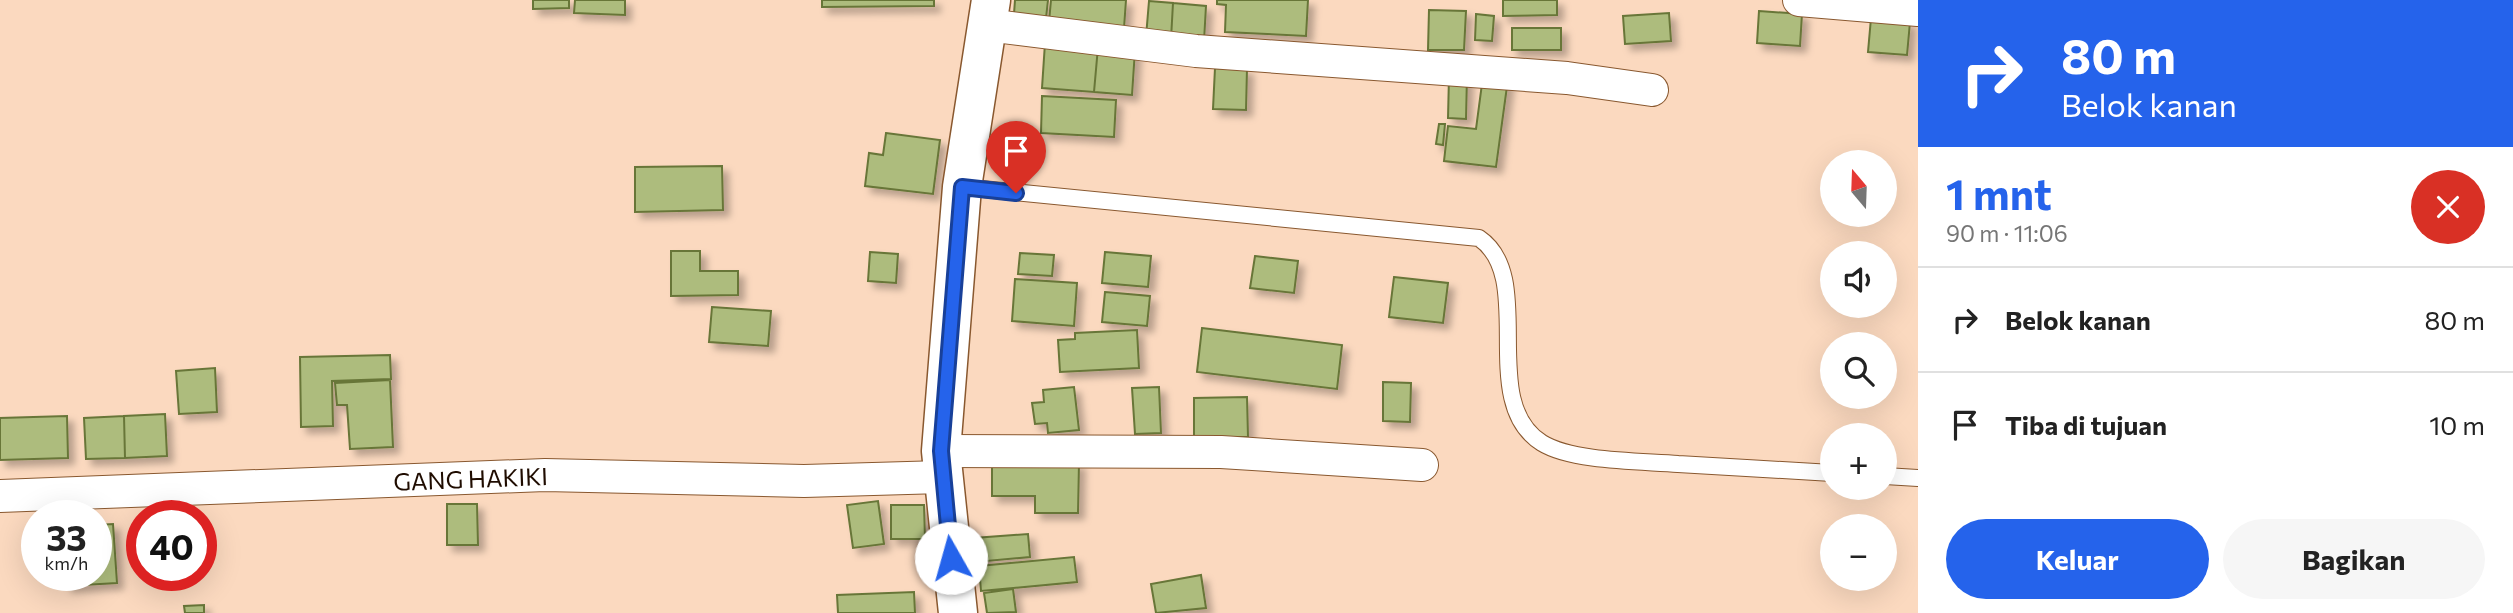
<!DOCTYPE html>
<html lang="id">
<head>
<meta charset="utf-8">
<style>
  :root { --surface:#fff; --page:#f6f6f6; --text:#222; --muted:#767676; --line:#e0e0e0; --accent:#2563eb }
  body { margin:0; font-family:Commissioner,sans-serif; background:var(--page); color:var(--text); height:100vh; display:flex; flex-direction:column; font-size:26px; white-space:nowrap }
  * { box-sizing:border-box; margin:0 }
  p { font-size:23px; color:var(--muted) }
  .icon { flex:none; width:38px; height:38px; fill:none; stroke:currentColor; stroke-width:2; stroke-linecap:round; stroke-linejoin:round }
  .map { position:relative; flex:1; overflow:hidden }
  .details { display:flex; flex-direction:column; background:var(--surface); width:595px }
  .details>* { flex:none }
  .banner { background:#2563eb; color:#fff; overflow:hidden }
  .needle { width:46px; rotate:341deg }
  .controls { position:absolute; left:1820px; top:150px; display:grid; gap:14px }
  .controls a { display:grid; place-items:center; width:77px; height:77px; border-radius:50%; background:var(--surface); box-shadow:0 7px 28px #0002; font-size:35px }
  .speed { position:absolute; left:21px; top:500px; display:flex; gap:14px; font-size:35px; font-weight:700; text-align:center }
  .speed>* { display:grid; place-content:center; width:91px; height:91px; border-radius:50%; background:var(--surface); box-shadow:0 7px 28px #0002; line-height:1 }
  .speed small { font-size:18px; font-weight:400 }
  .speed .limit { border:10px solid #d22; background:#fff; color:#111 }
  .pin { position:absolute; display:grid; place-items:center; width:60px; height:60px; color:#fff; margin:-72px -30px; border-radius:50% 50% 50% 0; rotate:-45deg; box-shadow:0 0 7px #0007 }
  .pin .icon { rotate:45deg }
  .me { position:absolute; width:77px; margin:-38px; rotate:353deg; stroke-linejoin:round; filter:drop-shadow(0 0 5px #0008) }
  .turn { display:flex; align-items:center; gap:24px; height:147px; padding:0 28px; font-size:32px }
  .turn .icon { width:91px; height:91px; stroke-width:2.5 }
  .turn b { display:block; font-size:49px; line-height:60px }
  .round { display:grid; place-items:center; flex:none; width:74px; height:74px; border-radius:37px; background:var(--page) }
  .head { display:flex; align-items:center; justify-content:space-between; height:119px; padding:0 28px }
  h1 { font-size:42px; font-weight:700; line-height:52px; color:var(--accent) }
  .cta { display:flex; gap:14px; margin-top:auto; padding:14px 28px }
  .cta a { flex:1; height:80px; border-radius:42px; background:var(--accent); color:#fff; font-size:28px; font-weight:700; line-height:80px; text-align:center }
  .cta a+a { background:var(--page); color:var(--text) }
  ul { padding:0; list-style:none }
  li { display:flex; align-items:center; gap:21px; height:105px; padding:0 28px; border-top:2px solid var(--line) }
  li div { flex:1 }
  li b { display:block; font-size:26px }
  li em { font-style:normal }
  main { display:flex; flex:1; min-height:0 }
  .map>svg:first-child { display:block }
  .building { fill:#adbc7d; stroke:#687639; stroke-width:2; filter:url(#shadow) }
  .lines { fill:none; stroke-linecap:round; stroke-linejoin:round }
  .lane-casing { stroke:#89582f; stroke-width:18 }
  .street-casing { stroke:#89582f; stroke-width:34 }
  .secondary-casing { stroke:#89582f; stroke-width:41 }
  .lane { stroke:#fff; stroke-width:16 }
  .street { stroke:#fff; stroke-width:32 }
  .secondary { stroke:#fff; stroke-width:38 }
  .route-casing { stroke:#184099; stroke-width:18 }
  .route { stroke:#2563eb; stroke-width:12 }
  .labels { text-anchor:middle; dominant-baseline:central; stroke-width:6; stroke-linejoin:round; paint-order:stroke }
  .street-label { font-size:24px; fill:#1f0c00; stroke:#fbd9bf }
</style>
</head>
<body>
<main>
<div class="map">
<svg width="1918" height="613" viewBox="0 0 1918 613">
  <defs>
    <filter id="shadow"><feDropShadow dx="6" dy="6" stdDeviation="3.5" flood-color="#0004"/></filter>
  </defs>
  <rect width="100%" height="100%" fill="#fbd9bf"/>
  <path class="building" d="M533 0H569V8L533 9Z
    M575 0H625V15L574 13Z
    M822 0H934V6L822 7Z
    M1015 0H1048L1046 18 1014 14Z
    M1051 0H1126L1124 28 1049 22Z
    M1217 0H1308L1306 36 1225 32 1226 5 1217 4Z
    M1503 0H1557V15L1503 16Z
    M1149 1 1173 3 1171 39 1146 37Z
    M1173 3 1206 6 1204 41 1171 39Z
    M1429 10 1466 11 1464 50H1428Z
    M1759 11 1802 14 1800 46 1757 43Z
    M1669 13 1671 41 1625 44 1623 16Z
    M1476 14 1494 16 1492 41 1475 40Z
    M1871 18 1910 22 1907 55 1868 52Z
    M1512 28H1561V50H1512Z
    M1045 43 1098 47 1094 92 1042 88Z
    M1098 47 1135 50 1132 95 1094 92Z
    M1215 68 1247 69 1246 110 1213 109Z
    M1449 76H1467L1466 119 1448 118Z
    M1483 76 1508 79 1496 167 1444 161 1448 126 1476 129Z
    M1042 96 1116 100 1114 137 1041 133Z
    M1439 124H1445L1443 145 1436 144Z
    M886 133 940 140 933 194 865 186 869 153 883 155Z
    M722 166 723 210 635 212V167Z
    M671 251H700V271H738V295L671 296Z
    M870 252 898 254 896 283 868 281Z
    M1105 252 1151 256 1148 287 1102 283Z
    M1020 253 1054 255 1052 276 1018 274Z
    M1255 256 1298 261 1294 293 1250 288Z
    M1394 277 1448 283 1443 323 1389 317Z
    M1015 279 1077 283 1074 326 1012 321Z
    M1105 292 1150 296 1147 326 1102 322Z
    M712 307 771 311 768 346 709 342Z
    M1202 328 1342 345 1337 389 1197 372Z
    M1137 330 1139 368 1060 372 1058 340 1075 339V333Z
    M390 355 391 379 332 381 333 426 301 427 300 357Z
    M215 368 217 412 179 414 176 371Z
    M390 380 393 447 350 449 347 405H337L335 383Z
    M1383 382 1411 383 1410 422 1383 421Z
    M1074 387 1079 430 1048 433 1047 423 1035 424 1032 403 1044 402 1043 390Z
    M1159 387 1161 433 1135 434 1132 388Z
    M1247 397 1248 437H1194V398Z
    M165 414 167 456 125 458 124 416Z
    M67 416 68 458 0 460V418Z
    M124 416 125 458 86 459 84 418Z
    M992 462 1079 463 1078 513H1035V496H992Z
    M878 501 884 544 853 548 847 505Z
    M447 504H477L478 545H447Z
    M891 505H924L925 539H891Z
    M62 507H80L81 516H62Z
    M181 513V516H142V524L141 515Z
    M113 524 117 583 66 586V576H96V525Z
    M1028 534 1030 557 976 562 974 538Z
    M1074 557 1077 582 981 591 979 566Z
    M1201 575 1206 608 1156 613 1151 584Z
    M1013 589 1016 612 987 613 984 593Z
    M914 592 915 613H838L837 595Z
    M204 605V613H185L184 606Z"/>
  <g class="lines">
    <defs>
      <path id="lane" d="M962 187 1479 238C1538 278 1476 402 1542 443 1573 462 1642 461 1678 464 1729 467 1781 470 1832 473
        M1885 476 1918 478"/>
      <g id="street">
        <path d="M1799 0 1918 10"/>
        <path d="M987 25 1196 51 1567 78 1652 90"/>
        <path d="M941 451 1221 452 1422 465"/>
        <path id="s1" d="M0 496 545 475 804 481 942 477"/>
      </g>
      <path id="secondary" d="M958 613 941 451 962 187 991 0"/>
    </defs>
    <use href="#lane" class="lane-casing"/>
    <use href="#street" class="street-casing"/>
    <use href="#secondary" class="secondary-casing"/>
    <use href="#lane" class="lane"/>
    <use href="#street" class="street"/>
    <use href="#secondary" class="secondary"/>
  </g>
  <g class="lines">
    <defs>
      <path id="route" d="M951 558 941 451 962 187 1016 193"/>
    </defs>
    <use href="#route" class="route-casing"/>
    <use href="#route" class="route"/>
  </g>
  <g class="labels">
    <g class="street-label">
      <text stroke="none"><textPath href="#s1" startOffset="471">GANG HAKIKI</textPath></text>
    </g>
  </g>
</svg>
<div class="controls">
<a><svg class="needle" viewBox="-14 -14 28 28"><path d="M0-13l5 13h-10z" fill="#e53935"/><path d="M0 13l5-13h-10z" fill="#767676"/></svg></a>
<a><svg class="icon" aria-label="sound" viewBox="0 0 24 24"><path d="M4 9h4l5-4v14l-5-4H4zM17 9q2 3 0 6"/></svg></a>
<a><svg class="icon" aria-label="search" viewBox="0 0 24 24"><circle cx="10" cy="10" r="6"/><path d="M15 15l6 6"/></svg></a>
<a>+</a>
<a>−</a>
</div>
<div class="speed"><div>33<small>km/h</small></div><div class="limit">40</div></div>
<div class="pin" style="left:1016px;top:193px;background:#d93025"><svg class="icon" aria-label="arrive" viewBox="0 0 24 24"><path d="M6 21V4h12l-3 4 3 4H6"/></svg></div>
<svg class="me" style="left:951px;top:558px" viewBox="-20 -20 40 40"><circle r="19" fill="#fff"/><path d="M0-13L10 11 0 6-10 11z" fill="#2563eb"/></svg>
</div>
<section class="details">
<div class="banner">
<div class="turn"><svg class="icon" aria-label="right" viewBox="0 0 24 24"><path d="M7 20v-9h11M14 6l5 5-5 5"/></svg><div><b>80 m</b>Belok kanan</div></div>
</div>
<div class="head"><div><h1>1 mnt</h1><p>90 m · 11:06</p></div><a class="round" style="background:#d93025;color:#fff"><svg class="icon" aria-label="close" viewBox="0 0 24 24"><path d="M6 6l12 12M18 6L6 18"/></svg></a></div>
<ul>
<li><svg class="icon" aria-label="right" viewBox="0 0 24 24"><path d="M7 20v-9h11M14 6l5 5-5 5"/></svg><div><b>Belok kanan</b></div><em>80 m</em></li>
<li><svg class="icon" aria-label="arrive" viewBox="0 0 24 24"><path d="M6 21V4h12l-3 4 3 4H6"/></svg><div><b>Tiba di tujuan</b></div><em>10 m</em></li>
</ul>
<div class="cta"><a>Keluar</a><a>Bagikan</a></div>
</section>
</main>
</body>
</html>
